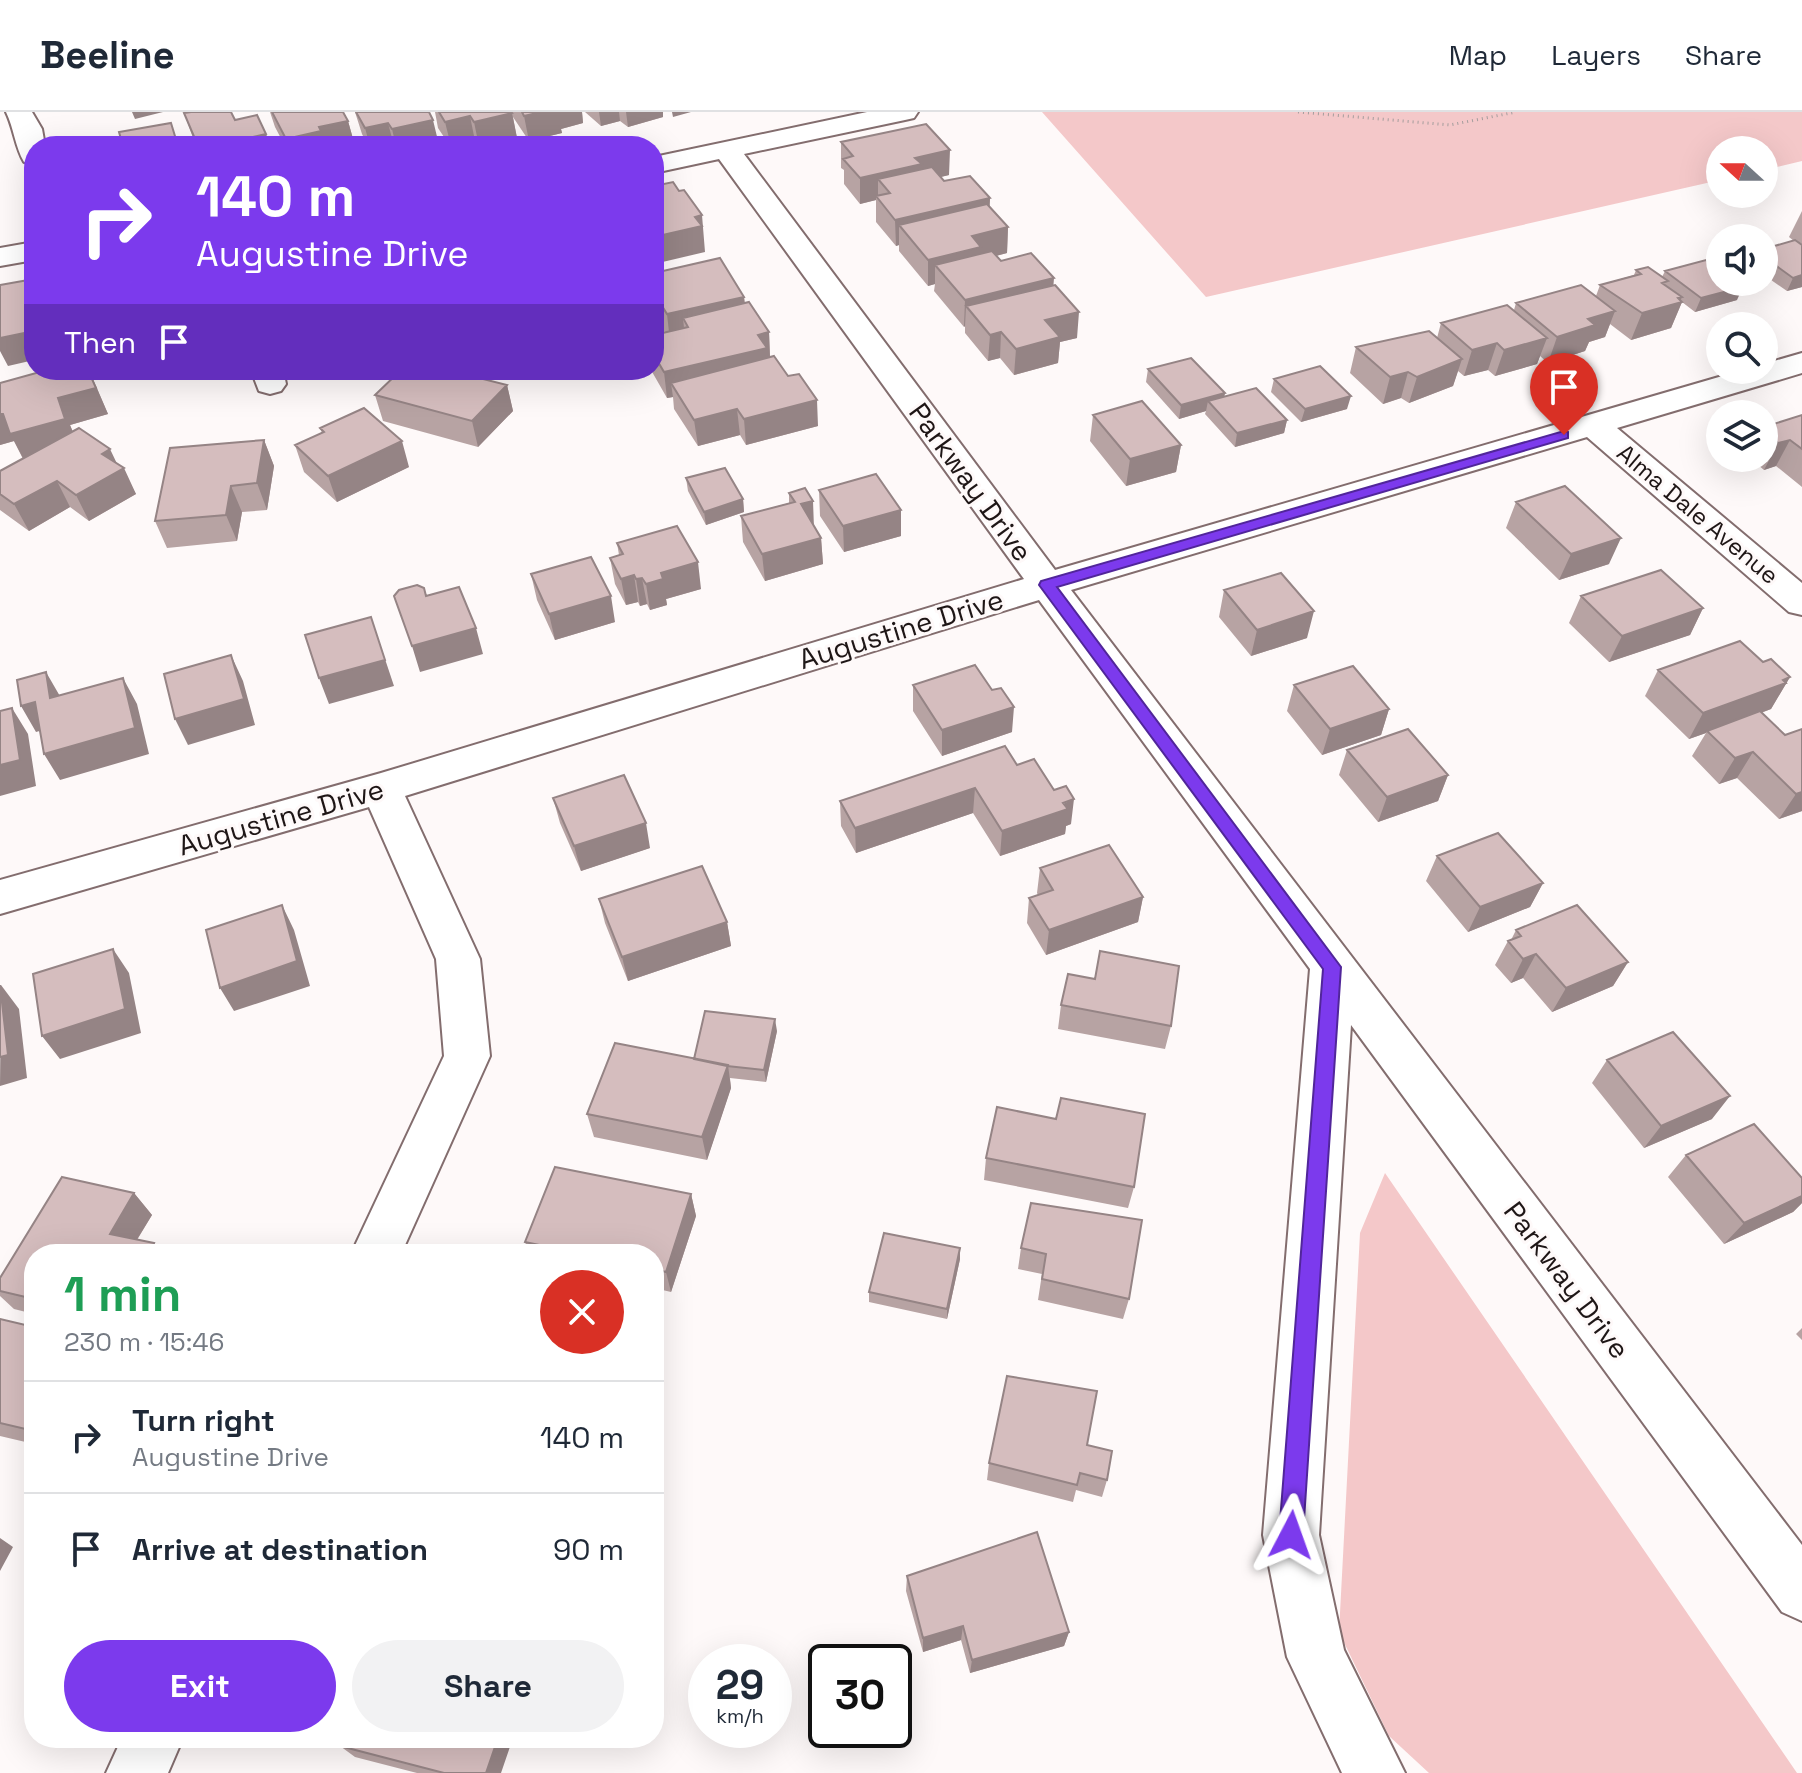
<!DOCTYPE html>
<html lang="en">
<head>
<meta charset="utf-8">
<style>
  :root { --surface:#fff; --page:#f2f2f3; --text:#1f2937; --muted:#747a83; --line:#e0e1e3; --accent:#7c3aed }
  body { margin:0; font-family:"Space Grotesk",sans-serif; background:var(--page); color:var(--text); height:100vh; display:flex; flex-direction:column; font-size:30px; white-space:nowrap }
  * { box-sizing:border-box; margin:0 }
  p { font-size:26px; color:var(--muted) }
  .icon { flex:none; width:44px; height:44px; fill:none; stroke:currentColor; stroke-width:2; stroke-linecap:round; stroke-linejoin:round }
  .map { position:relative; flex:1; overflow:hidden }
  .side { position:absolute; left:24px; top:1132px; width:640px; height:504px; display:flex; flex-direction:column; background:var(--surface); border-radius:32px; box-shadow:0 8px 32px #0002 }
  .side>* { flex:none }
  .top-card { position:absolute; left:24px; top:24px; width:640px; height:244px; border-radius:32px; box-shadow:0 8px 32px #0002; background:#7c3aed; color:#fff; overflow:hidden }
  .needle { width:52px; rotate:291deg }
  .buttons { position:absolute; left:1706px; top:24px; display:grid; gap:16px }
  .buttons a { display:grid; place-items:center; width:72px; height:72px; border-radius:50%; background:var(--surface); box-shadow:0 8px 32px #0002; font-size:40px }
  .speed { position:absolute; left:688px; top:1532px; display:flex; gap:16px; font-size:40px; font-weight:700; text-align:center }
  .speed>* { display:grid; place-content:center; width:104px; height:104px; border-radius:50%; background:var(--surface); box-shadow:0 8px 32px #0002; line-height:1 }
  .speed small { font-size:20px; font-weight:400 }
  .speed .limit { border:4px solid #111; border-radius:12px; background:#fff; color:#111 }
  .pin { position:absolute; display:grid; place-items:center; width:68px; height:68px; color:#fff; margin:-82px -34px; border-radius:50% 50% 50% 0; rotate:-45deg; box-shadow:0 0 8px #0007 }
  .pin .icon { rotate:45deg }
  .me { position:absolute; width:88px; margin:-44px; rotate:4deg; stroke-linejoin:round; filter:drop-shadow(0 0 6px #0008) }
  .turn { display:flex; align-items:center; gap:28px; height:168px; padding:0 40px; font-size:36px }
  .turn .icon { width:104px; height:104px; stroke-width:2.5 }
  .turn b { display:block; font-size:56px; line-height:68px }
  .then { display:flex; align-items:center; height:76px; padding:0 40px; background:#0003; gap:16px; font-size:30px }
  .round { display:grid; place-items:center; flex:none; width:84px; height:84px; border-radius:42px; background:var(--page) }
  .headline { display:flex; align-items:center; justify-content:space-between; height:136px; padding:0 40px }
  h1 { font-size:48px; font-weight:700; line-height:60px; color:#1e9e55 }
  .action { display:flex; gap:16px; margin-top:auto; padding:16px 40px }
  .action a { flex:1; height:92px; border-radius:48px; background:var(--accent); color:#fff; font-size:32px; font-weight:700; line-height:92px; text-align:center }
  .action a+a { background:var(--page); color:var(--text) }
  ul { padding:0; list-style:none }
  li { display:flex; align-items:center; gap:24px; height:112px; padding:0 40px; border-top:2px solid var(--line) }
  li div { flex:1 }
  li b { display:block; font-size:30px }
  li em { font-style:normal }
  header { display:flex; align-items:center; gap:48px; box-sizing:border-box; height:112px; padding:0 40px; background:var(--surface); border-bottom:2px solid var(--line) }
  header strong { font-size:38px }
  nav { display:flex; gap:44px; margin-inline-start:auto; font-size:28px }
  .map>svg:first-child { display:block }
  .green { fill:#f4c8c9 }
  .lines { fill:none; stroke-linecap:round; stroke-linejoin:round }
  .minor-casing { stroke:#836d6e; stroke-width:4 }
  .path { stroke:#a49d9d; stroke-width:3; stroke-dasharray:1 4; stroke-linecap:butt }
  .minor { fill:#fff; fill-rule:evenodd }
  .wall { fill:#b7a3a3 }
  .shaded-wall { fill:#958485 }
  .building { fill:#d5bdbe; stroke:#958485; stroke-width:2 }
  .route { fill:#7c3aed; stroke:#51269a; stroke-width:2 }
  .labels { text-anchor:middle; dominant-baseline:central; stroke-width:6; stroke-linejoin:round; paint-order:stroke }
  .far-street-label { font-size:24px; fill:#1e1616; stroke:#fef9f9 }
  .street-label { font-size:28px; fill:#1e1616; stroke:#fef9f9 }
</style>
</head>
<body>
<header>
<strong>Beeline</strong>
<nav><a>Map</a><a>Layers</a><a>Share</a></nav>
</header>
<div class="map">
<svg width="1802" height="1661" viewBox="0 0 1802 1661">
  <rect width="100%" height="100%" fill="#fef9f9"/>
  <path class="green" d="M1042 0H1802V49L1764 58V38H1720V68L1206 185Z
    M1385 1061 1797 1661H1429L1389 1624 1339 1520 1360 1121Z"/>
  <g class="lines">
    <defs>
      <path id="minor" d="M6 0H32L42 17 45 34H34V52L24 50C15 35 14 16 6 0Z
        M867 0H918L914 6 905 8 744 42 1055 458 1743 258H1764V252L1802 241V261L1617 316 1802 471V503L1789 500 1587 325 1071 478 1802 1433V1509L1782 1500 1351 913 1319 1423 1344 1538 1405 1661H1342L1287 1545 1263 1423 1310 857 1039 488 405 684 480 847 490 944 401 1142H351L444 944 436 847 369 695 0 802V768L381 661 1024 467 719 47 654 61V45Z
        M34 130V148L0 154V136Z
        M251 258H283L286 272 281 279 270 282 259 279Z
        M122 1626H183L168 1661H106Z"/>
    </defs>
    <use href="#minor" class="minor-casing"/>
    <path class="path" d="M1298 0 1450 13 1516 0"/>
    <use href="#minor" class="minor"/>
  </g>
  <path class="wall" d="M270 0H343L348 9 355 34H285L275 15Z
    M355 0H429L439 33 434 34H368L362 22Z
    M435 0H582L583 11 561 17 562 21 529 29 513 5 517 26 483 34H478L475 29 450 34 438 16Z
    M585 0H663V5L628 15 620 9 601 14Z
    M184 1 235 8 266 22 270 34H196Z
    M841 30 949 63 940 65 944 69 990 86 989 95 1008 115 1007 141 996 144 1001 149 1053 173 1077 226 1060 230 1058 251 1014 263 1000 246 988 249 965 221V214L964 215 934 179 935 172 928 174 899 139V133L896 134 876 110V88L860 92 844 72V58L841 56Z
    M1802 99V175L1787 179 1764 163V137L1794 129 1789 125Z
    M1636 158 1662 165 1665 159 1737 188 1695 200 1682 190 1671 216 1631 228 1610 212 1605 225 1589 230 1585 239 1548 251 1540 244 1537 252 1495 264 1488 258 1464 264 1458 259 1453 274 1409 291 1401 286 1383 292 1350 261 1356 235 1437 226 1441 211 1514 198 1516 191 1596 184 1600 173 1634 163Z
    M654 161 744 185 745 191 769 220 770 245 818 314 746 333 740 323 698 334 674 297 673 285 667 286 651 258H654V223L665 221 654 202Z
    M1148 257 1225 281 1224 285 1287 308 1284 321 1235 335 1205 302 1206 299 1179 307 1146 270Z
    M401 258H501L495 265 482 262 483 267 507 273 513 299 478 335 383 309 375 283Z
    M1274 267 1347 297 1301 310 1271 280Z
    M0 271 96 274 108 302 70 313 73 320 118 352 136 382 89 409 70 395 29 419 0 398V359L23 347 14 329 0 333Z
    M1093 303 1181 333 1176 360 1126 374 1090 329Z
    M1802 303V375L1776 354 1764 358 1750 346H1764V315Z
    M320 316 409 355 337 390 304 360 295 333 322 321Z
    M264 328 274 354 267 398 242 400 237 429 167 436 155 409Z
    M686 366 743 387 744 400 706 413 688 379Z
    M819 378 901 424 844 440 820 404Z
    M789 381 814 415 821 426 823 452 765 469 743 430 741 404 789 391Z
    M1516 390 1609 452 1559 468 1506 416Z
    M617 431 701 477 666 487 667 493 650 498 647 492 640 494 638 490 626 493 615 472 610 446 619 443Z
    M531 462 615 510 555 528 537 488Z
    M1224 478 1307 526 1251 544 1219 505Z
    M1581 484 1703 496 1690 523 1609 550 1569 511Z
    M1763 550 1790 565 1771 597 1761 601 1785 623 1802 617V699L1779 707 1737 666 1719 672 1692 644 1706 621 1689 627 1645 584 1658 558Z
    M913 573 1012 620 942 644 913 599Z
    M1294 573 1389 597 1381 623 1322 643 1287 599Z
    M1347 638 1448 663 1438 689 1378 710 1339 663Z
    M1017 653 1071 712 1066 714 1065 722 1000 744 973 701 856 741 841 714 840 689Z
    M553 686 650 736 581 759 560 711Z
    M1437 744 1543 771 1530 795 1468 820 1426 769Z
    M1040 756 1143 785 1138 810 1046 843 1027 811 1029 786 1038 783 1037 781Z
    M599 787 727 810 731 834 628 869 605 811Z
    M1516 818 1628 850 1613 874 1552 900 1523 866 1511 871 1495 853 1508 829 1511 828Z
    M1061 893 1171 914 1165 937 1058 917Z
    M777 919 766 970 730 966 731 976 707 1048 594 1025 587 1002 694 947Z
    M1607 948 1712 1007 1644 1036 1592 971Z
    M1686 1043 1802 1066V1091L1793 1100 1724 1132 1668 1065Z
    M986 1046 1134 1075 1128 1096 984 1068Z
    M62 1065 134 1081 152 1103 137 1128 154 1131 162 1142H34V1202L14 1197 0 1184V1166Z
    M691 1082 696 1104 671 1180 654 1176V1142H530L525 1130Z
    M1031 1091 1129 1187 1123 1207 1038 1188 1042 1162 1018 1157 1021 1136Z
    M960 1136V1147L947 1207 869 1190V1180Z
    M0 1207 34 1215V1332L0 1324Z
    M1802 1216V1228L1796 1222Z
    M1087 1333 1107 1368 1102 1385 1076 1378 1073 1390 987 1368 989 1351Z
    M907 1464 1069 1520 1064 1534 970 1561 961 1528 923 1540 906 1479Z
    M340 1634 501 1661H417L355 1645Z"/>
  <path class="shaded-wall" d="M132 0H163L135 7Z
    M541 0H582L583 11 561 17 562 21 529 29 524 4Z
    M599 0H619L620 9 601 14Z
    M626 0H663V5L628 15Z
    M672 0H691L673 5Z
    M512 1 517 26 479 34 474 10Z
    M470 4 475 29 451 34 445 10Z
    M433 8 439 33 434 34H396L392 17Z
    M348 9 355 34H288L286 27 319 15Z
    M388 11 394 34H370L365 16Z
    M266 22 270 34H241L240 28Z
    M950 38 949 63 921 70 890 81 878 67V87L876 84V88L860 92V66L915 46Z
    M990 86 989 112 899 113V133L896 134 895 108Z
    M702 103 705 140 654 152V125L695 105Z
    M1008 115 1007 141 980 148 935 153V172L928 174V148L972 124Z
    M1802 163V175L1787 179 1793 166Z
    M1054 166 1052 192 966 194 965 214 964 215 965 188Z
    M1743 175 1737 188 1695 200 1701 186Z
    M744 185 746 211 688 215 683 206 685 225 670 229 667 202Z
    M1682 185 1679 191 1682 190 1671 216 1631 228 1642 201Z
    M1615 199 1605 225 1589 230 1585 239 1548 251 1557 225 1588 207Z
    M1079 200 1077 226 1060 230 1058 251 1014 263 1016 237 1045 208Z
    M34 219V248L8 254 0 239V222Z
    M769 220 770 246 671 271 673 285 667 286 664 260 758 223Z
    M1001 220 1000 246 988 249 990 223Z
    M1547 226 1537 252 1495 264 1504 238Z
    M1497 231 1488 258 1464 264 1472 238Z
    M1462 247 1453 274 1409 291 1417 265Z
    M89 258 108 302 70 313 78 333 24 348 14 329 0 333V302L58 286Z
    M472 258H481L485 277 467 263Z
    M494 258H501L495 265Z
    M1408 260 1401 286 1383 292 1390 265Z
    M507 273 513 299 478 335 472 309Z
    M1225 281 1222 295 1208 289 1206 299 1179 307 1181 293Z
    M1351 284 1347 297 1301 310 1305 297Z
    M817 288 818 314 746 333 744 307Z
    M737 297 740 323 698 334 694 308Z
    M1287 308 1284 321 1235 335 1237 321Z
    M264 328 274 354 267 398 257 371Z
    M1790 328 1776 354 1764 358 1778 331Z
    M402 329 409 355 337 390 328 364Z
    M1181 333 1176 360 1126 374 1130 347Z
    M110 337 120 358 124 356 136 382 89 409 76 383 102 342Z
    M57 369 70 395 29 419 14 392Z
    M231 374 242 400 237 429 226 403Z
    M743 387 744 400 706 413 704 400Z
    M813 389 814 416 801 392Z
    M901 398V424L844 440 843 414Z
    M821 426 823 452 765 469 762 442Z
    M1621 426 1609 452 1559 468 1571 442Z
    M698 450 701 477 666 487 667 493 650 498 646 472 661 461Z
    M634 463 638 490 626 493 621 467Z
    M642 466 647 492 640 494 636 467Z
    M611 484 615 510 555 528 549 502Z
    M1703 496 1690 523 1609 550 1622 524Z
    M1314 499 1307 526 1251 544 1257 518Z
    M371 505 394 574 329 592 319 566Z
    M476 516 483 542 420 560 412 534Z
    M231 543 243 569 255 613 188 633 175 607Z
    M46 560 61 586H50Z
    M1790 565 1771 597 1708 620 1707 619 1706 621 1689 627 1703 601Z
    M123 566 137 592 149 642 60 668 44 642Z
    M35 590 50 616 36 620 21 594Z
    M1014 595 1012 620 942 644V618Z
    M12 596 28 622 36 674 0 684V653Z
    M1389 597 1381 623 1322 643 1330 617Z
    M1753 640 1737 666 1719 672 1735 646Z
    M1448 663 1438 689 1378 710 1387 685Z
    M975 676 973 701 856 741 855 716Z
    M1802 680V699L1779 707 1796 682Z
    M1074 687 1071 712 1066 714 1065 722 1000 744 1002 719Z
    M646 711 650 736 581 759 574 734Z
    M1543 771 1530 795 1468 820 1480 795Z
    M1143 785 1138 810 1046 843 1049 818Z
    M282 793 294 818 310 874 234 899 220 876Z
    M727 810 731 834 628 869 622 845Z
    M113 837 129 861 141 921 60 947 42 924Z
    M1536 842 1523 866 1511 871 1523 847Z
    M1628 850 1613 874 1552 900 1566 876Z
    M1 873 19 897 27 966 0 974Z
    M775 907 777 919 766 970 764 958Z
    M728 953 731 976 707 1048 702 1025Z
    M1730 984 1712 1007 1644 1036 1661 1014Z
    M134 1081 152 1103 128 1142 110 1122Z
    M691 1082 696 1104 671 1180 666 1160Z
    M1802 1084V1091L1793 1100 1724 1132 1744 1111Z
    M154 1131 162 1142H148Z
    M960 1136V1147L947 1207V1197Z
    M655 1268 661 1287 654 1309V1271Z
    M0 1426 13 1435 0 1459Z
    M963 1514 961 1528 923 1540V1526Z
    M1069 1520 1064 1534 970 1561 972 1548Z
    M498 1626H513L501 1661H486Z"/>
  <path class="building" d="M191 0H231L235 8 257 3 266 22 240 28 242 34H198L184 1Z
    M272 0H343L348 9 319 15 321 19 286 27Z
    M356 0H429L433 8 392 17 388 11 365 16Z
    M439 0H511L512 1 474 10 470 4 445 10Z
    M522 0H541L524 4Z
    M171 11 178 34H123L119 20Z
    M926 12 950 38 915 46 922 52 860 66 843 47 853 44 841 30Z
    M932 55 944 69 970 64 990 86 895 108 876 84 890 81 878 67Z
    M673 70 679 79 684 78 702 103 695 105 702 114 654 125V74Z
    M987 92 1008 115 972 124 981 135 928 148 899 113Z
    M1795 128 1802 133V163L1793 166 1764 145V137Z
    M992 139 1001 149 1031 141 1054 166 965 188 935 153Z
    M720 146 744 185 667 202 654 181V161Z
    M1706 148 1720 158V170H1736L1743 175 1701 186 1665 159Z
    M1648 155 1668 169 1662 171 1682 185 1678 186 1682 190 1642 201 1600 173 1641 162 1636 158Z
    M34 167V219L0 226V173Z
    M1055 173 1079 200 1045 208 1060 225 1016 237 1001 220 990 223 966 194Z
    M1581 173 1615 199 1588 207 1595 213 1557 225 1516 191Z
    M749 190 769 220 758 223 767 236 664 260 654 243V223L688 215 683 206Z
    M1507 193 1547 226 1504 238 1497 231 1472 238 1441 211Z
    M1429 219 1462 247 1417 265 1408 260 1390 265 1356 235Z
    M774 244 788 264 799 262 817 288 744 307 737 297 694 308 671 271Z
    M1191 246 1225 281 1181 293 1148 257Z
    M1320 254 1351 284 1305 297 1274 267Z
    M47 258H88L96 276 58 286 65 307 10 322 3 302H0V271Z
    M401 258H472L467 263 507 273 472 309 375 283Z
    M1256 276 1287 308 1237 321 1208 289Z
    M1142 289 1181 333 1130 347 1093 303Z
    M364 296 402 329 328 364 295 333 324 320 320 316Z
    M1802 303V337L1790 328 1778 331 1764 320V315Z
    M79 316 110 337 102 342 124 356 76 383 57 369 14 392 0 382V359Z
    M264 328 257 371 231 374 226 403 155 409 170 336Z
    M725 356 743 387 704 400 686 366Z
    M876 362 901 398 843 414 819 378Z
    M1565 374 1621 426 1571 442 1516 390Z
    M805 376 813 389 801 392 821 426 762 442 741 404 795 390 789 381Z
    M677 414 698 450 661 461 663 467 646 472 642 466 636 467 634 463 621 467 610 446 623 442 617 431Z
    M591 445 611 484 549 502 531 462Z
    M1661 458 1703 496 1622 524 1581 484Z
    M1281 461 1314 499 1257 518 1224 478Z
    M417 473 424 476 426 484 459 475 476 516 412 534 394 484 399 478Z
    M371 505 385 548 319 566 305 523Z
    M1740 529 1763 550 1771 547 1790 565 1783 568 1786 571 1703 601 1658 558Z
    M231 543 244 587 175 607 164 562Z
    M975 553 992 578 1001 576 1014 595 942 618 913 573Z
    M1353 554 1389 597 1330 617 1294 573Z
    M46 560 50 586 123 566 135 616 44 642 35 590 21 594 17 568Z
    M12 596 20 648 0 653V599Z
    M1760 599 1785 623 1802 617V680L1796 682 1753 640 1735 646 1707 619Z
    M1408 617 1448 663 1387 685 1347 638Z
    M1005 634 1017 653 1034 647 1054 678 1066 674 1074 687 1063 691 1068 697 1002 719 975 676 855 716 840 689Z
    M624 663 646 711 574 734 553 686Z
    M1498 721 1543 771 1480 795 1437 744Z
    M1109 733 1143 785 1049 818 1029 786 1053 778 1040 756Z
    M702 754 727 810 622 845 599 787Z
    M282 793 297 849 220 876 206 818Z
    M1577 793 1628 850 1566 876 1536 842 1523 847 1508 829 1521 824 1516 818Z
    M113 837 125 897 42 924 33 862Z
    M1100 839 1179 854 1171 914 1061 893 1068 862 1095 867Z
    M0 873 8 943 0 945Z
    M705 899 775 907 764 958 727 954 694 947Z
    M1673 920 1730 984 1661 1014 1607 948Z
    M615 931 728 953 702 1025 587 1002Z
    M1061 986 1145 1002 1134 1075 986 1046 997 995 1056 1007Z
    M1754 1012 1802 1066V1084L1744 1111 1686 1043Z
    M555 1055 691 1082 666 1160 654 1157V1142H582L525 1130Z
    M62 1065 134 1081 110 1122 154 1131 148 1142H34V1187L0 1179V1166Z
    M1031 1091 1142 1108 1129 1187 1042 1167 1046 1142 1021 1136Z
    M884 1121 960 1136 947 1197 869 1180Z
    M0 1207 34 1215V1319L0 1311Z
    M1007 1264 1097 1279 1087 1333 1112 1339 1107 1368 1080 1361 1077 1373 989 1351Z
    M1037 1420 1069 1520 972 1548 963 1514 923 1526 907 1464Z
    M343 1626H498L486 1661H444L340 1634Z"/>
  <path class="route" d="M1564 319 1568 320V326L1057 475 1341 855 1303 1423 1299 1431 1291 1435 1283 1431 1279 1423 1323 857 1039 473 1041 469Z"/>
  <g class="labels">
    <g class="far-street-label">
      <text transform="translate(1698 402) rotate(40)">Alma Dale Avenue</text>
    </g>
    <g class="street-label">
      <text transform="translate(971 370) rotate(54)">Parkway Drive</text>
      <text transform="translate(901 517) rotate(-17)">Augustine Drive</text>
      <text transform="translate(281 705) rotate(-16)">Augustine Drive</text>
      <text transform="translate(1567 1168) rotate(53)">Parkway Drive</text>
    </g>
  </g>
</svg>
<div class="buttons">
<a><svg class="needle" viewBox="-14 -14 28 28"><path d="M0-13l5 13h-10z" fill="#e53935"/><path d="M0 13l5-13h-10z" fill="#747a83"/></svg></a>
<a><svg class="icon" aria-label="sound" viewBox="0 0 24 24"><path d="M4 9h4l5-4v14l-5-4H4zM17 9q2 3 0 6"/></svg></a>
<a><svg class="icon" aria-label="search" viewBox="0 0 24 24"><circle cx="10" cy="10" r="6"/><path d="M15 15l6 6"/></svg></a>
<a><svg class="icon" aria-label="layers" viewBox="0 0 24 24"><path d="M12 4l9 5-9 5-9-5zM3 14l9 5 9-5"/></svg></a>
</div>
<div class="speed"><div>29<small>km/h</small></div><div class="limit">30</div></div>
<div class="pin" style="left:1564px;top:323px;background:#d93025"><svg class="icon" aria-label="arrive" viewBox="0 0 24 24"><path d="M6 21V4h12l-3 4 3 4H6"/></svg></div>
<svg class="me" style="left:1291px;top:1423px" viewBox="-20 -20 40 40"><path d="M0-17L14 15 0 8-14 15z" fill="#7c3aed" stroke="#fff" stroke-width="4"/></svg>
<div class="top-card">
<div class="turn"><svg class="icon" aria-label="right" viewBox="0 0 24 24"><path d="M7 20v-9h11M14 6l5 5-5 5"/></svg><div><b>140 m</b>Augustine Drive</div></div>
<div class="then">Then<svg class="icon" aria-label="arrive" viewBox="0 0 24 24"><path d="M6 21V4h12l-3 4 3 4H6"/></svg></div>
</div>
<section class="side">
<div class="headline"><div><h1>1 min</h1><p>230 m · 15:46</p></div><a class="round" style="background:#d93025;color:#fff"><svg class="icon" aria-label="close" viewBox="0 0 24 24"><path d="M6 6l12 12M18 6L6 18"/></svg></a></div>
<ul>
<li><svg class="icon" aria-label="right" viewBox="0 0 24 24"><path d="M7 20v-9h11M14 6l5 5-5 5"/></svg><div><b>Turn right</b><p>Augustine Drive</p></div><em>140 m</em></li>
<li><svg class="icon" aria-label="arrive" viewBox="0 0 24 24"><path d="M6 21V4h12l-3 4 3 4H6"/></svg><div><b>Arrive at destination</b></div><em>90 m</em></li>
</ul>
<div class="action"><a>Exit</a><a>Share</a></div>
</section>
</div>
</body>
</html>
